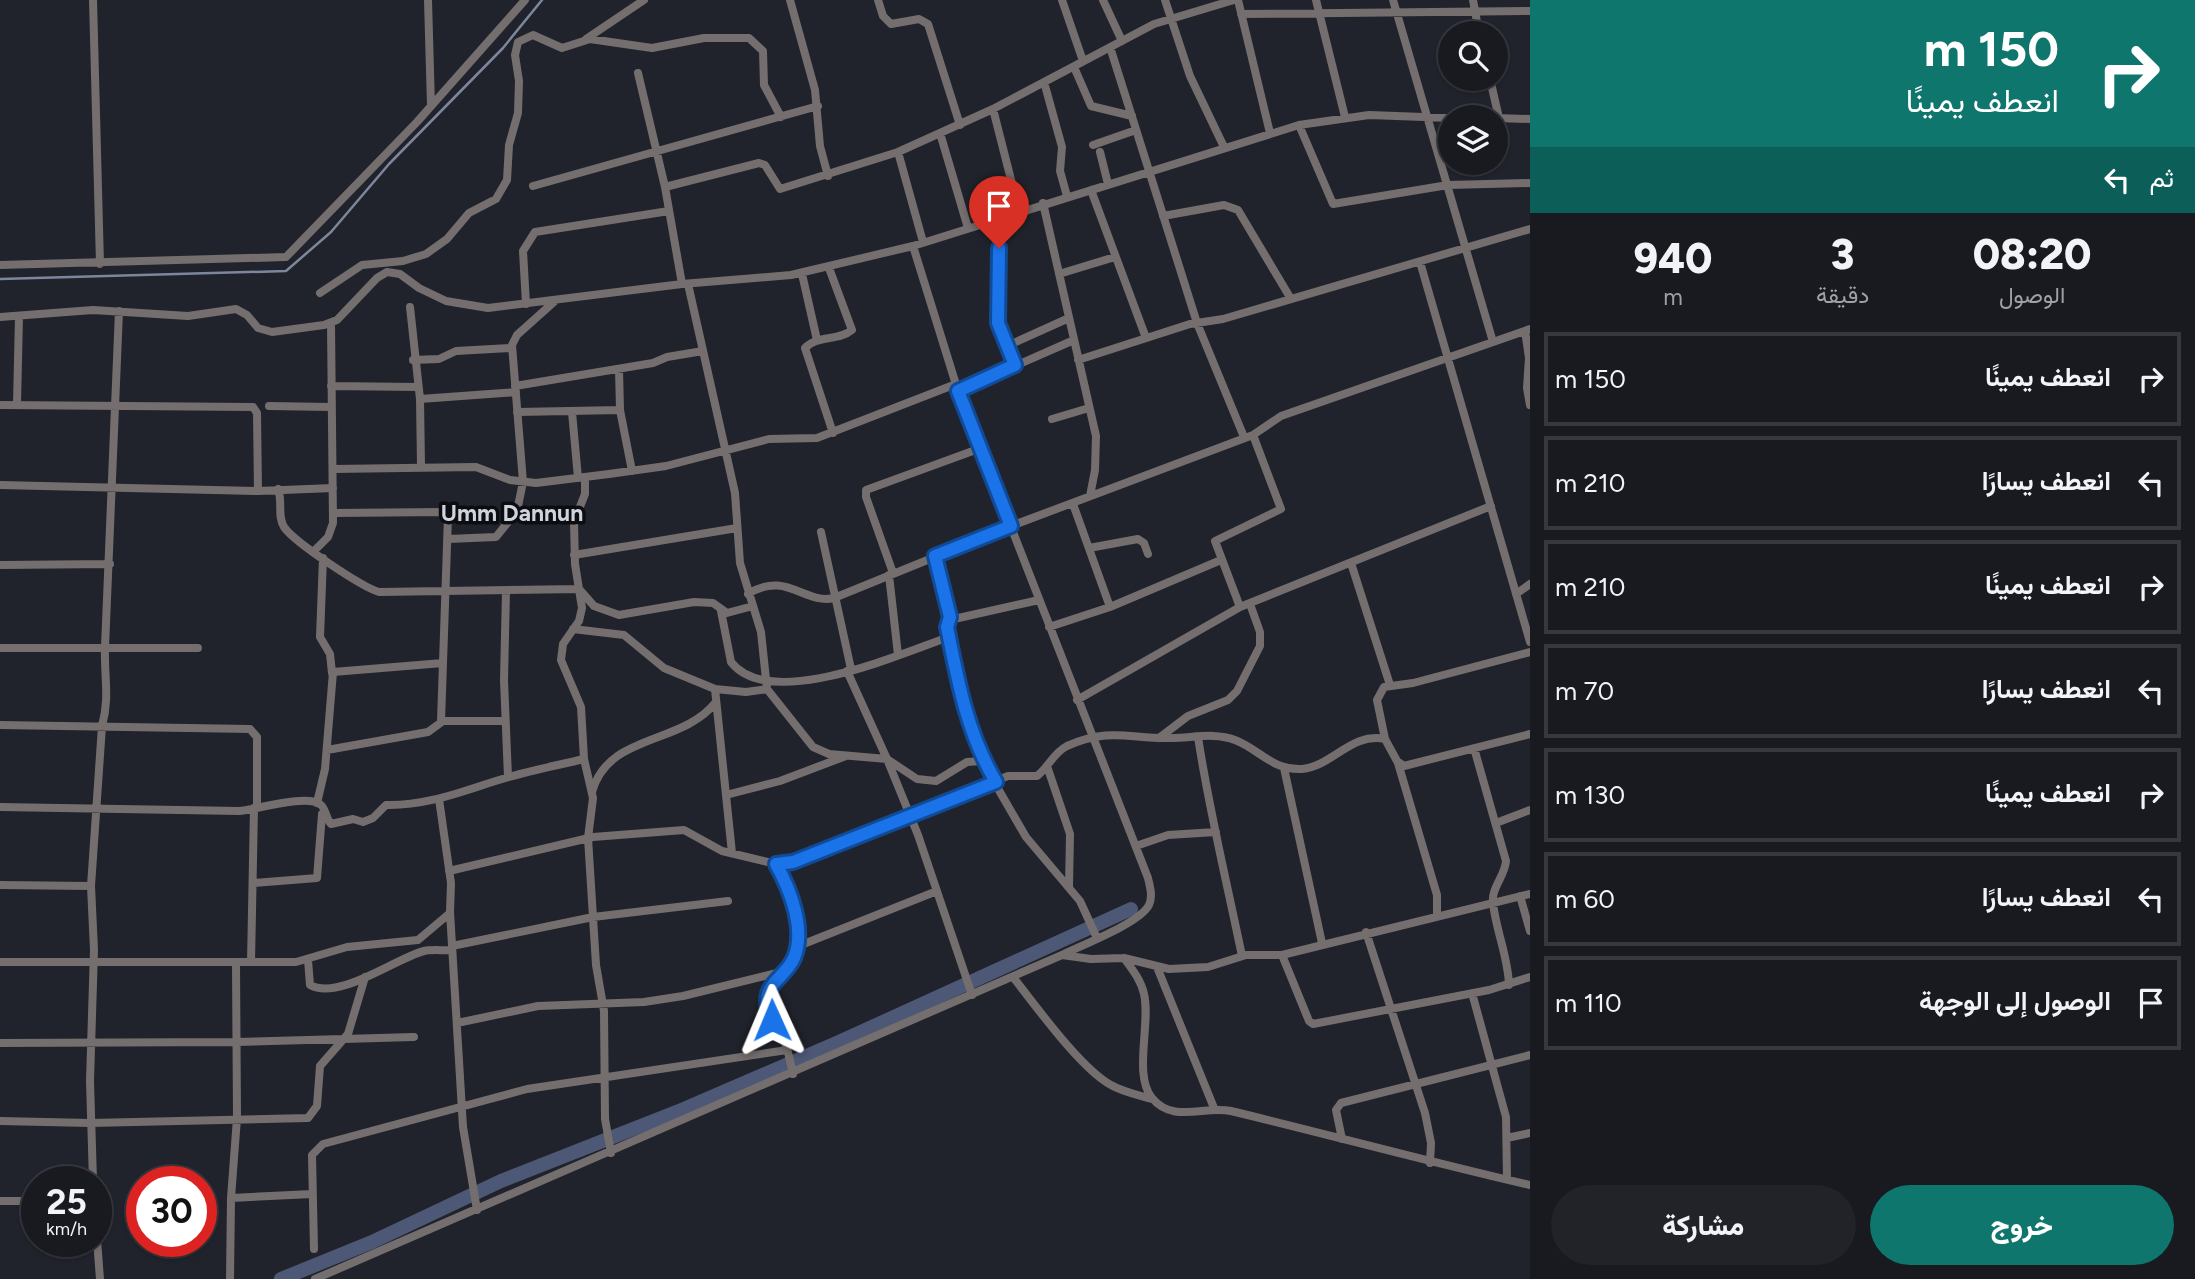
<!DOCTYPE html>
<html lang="ar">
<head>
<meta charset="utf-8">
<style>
  :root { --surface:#181a20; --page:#212329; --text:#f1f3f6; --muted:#9fa1a5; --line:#36383e; --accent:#0f766e }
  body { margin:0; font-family:Figtree,Vazirmatn,sans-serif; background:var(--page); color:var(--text); direction:rtl; height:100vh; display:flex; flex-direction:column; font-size:26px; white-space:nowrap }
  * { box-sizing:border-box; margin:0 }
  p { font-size:23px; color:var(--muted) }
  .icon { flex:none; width:38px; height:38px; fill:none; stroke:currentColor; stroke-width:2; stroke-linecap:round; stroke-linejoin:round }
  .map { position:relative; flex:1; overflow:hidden; direction:ltr }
  .drawer { display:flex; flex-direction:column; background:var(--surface); width:665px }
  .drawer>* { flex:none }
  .hud { background:#0f766e; color:#fff; overflow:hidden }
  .controls { position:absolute; left:1438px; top:21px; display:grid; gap:14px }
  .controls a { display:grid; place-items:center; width:70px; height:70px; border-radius:50%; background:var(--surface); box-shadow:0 2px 5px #0004,0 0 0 2px var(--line); font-size:35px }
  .speed { position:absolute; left:21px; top:1166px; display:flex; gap:14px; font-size:35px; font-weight:700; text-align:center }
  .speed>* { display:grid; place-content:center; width:91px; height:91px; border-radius:50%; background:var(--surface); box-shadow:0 2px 5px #0004,0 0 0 2px var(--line); line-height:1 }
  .speed small { font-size:18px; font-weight:400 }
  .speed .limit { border:10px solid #d22; background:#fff; color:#111 }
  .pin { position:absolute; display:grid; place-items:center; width:60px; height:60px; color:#fff; margin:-72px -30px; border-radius:50% 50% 50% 0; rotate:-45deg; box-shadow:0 0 7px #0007 }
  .pin .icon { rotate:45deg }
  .me { position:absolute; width:77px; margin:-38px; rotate:359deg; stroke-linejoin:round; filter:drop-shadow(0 0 5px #0008) }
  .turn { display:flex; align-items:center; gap:24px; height:147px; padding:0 21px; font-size:32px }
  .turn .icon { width:91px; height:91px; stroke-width:2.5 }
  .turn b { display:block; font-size:49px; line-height:60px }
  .then { display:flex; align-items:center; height:66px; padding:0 21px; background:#0003; gap:14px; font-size:26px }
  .eta { display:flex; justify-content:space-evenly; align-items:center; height:119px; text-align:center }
  .eta b { font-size:42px; font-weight:800; line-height:49px }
  .action { display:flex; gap:14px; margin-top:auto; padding:14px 21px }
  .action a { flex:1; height:80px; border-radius:42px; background:var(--accent); color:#fff; font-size:28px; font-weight:800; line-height:80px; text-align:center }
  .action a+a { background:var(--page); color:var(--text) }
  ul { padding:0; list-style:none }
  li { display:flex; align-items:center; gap:21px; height:94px; margin:0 14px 10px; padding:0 7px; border:4px solid var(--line); border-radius:0px }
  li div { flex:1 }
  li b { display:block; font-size:26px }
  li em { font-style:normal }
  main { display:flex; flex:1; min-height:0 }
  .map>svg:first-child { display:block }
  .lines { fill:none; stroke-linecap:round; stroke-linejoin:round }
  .stream { stroke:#7e869d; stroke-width:2.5 }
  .river { stroke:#4d5876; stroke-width:14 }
  .street { stroke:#746f6e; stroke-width:8 }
  .route-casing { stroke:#114b97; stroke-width:18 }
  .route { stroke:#1a73e8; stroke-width:12 }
  .labels { text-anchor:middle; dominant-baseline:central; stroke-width:7; stroke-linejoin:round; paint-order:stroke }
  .quarter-label { font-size:23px; font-weight:bold; fill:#cfd3dd; stroke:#0b0d10 }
</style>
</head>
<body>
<main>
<section class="drawer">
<div class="hud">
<div class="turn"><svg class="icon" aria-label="right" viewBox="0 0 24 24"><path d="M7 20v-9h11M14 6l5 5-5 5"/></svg><div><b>150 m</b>انعطف يمينًا</div></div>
<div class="then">ثم<svg class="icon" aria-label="left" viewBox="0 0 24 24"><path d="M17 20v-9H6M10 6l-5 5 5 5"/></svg></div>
</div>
<div class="eta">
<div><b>08:20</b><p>الوصول</p></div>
<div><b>3</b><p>دقيقة</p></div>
<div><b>940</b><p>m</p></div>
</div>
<ul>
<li><svg class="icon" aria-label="right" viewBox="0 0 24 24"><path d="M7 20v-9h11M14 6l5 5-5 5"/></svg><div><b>انعطف يمينًا</b></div><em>150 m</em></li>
<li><svg class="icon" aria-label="left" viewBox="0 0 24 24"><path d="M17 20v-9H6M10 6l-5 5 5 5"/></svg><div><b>انعطف يسارًا</b></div><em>210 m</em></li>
<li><svg class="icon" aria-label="right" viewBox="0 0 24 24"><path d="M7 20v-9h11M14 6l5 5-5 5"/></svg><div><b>انعطف يمينًا</b></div><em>210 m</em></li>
<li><svg class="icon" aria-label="left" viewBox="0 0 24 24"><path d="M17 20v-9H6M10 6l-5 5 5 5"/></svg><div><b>انعطف يسارًا</b></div><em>70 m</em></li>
<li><svg class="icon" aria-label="right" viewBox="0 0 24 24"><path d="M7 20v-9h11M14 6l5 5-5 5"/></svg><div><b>انعطف يمينًا</b></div><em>130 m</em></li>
<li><svg class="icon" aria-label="left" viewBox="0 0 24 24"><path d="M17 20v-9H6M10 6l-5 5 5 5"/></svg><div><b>انعطف يسارًا</b></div><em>60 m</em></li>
<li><svg class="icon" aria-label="arrive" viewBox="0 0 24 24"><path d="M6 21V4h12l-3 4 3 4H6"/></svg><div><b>الوصول إلى الوجهة</b></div><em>110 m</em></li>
</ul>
<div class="action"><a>خروج</a><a>مشاركة</a></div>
</section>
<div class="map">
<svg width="1530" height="1279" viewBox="0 0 1530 1279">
  <rect width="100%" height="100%" fill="#20232b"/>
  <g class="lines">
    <path class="stream" d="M0 279 286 271 331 232 389 164 503 48 542 0"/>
    <path class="river" d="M281 1279 372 1242 501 1181 684 1109 839 1042 1131 909"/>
    <path class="street" d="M93 0 100 264
      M428 0 431 106
      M790 0 815 90 820 146 828 176
      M878 0 883 16 891 24 919 19 928 24 960 125
      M1062 0 1083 61
      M1103 0 1122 41
      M1165 0 1190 76 1224 147
      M1238 0 1270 133
      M1316 0 1345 117
      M1393 0 1493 342
      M1473 0 1479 33
      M1241 14 1530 11
      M586 39 644 0
      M1110 47 1197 323 1244 437
      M1074 67 1091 106 1132 116
      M638 73 665 187 682 284
      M1490 79 1499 118
      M1044 82 1062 147 1060 171 1067 196
      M993 109 1019 211
      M1496 118 1530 119
      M1299 125 1333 204 1448 185 1530 183
      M940 133 968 228
      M1093 145 1136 130
      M898 152 923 242
      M1100 152 1108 184
      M533 186 818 106
      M665 187 759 163 765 165 780 189 898 152 993 109 1154 24 1234 0
      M1091 190 1146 338
      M1043 203 1096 436 1095 470 1090 496
      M1163 216 1224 205 1238 210 1291 299
      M996 218 1000 259 997 323 1015 365
      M1420 262 1530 642
      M0 265 286 257 417 122 525 0
      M829 268 852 330C839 341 817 335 805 348L833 433
      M802 274 817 340
      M1059 274 1115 257
      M688 284 735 493 740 563 761 632 767 689 813 747 829 754 887 759 918 835 972 995
      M320 293 362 265 403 261 426 254 447 239 469 213 496 199 507 180 509 145 518 113 519 81 515 55 518 42 533 35 562 48 590 39 652 48 704 38H749L763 51 764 85 781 117
      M526 304 523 251 535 232 669 211
      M410 307 420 399
      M0 317 93 310 188 316 236 309 247 315 258 328 272 332 324 325 337 320 377 278 387 272 400 274 419 288 446 301 488 308 682 284 791 275 913 246 1299 125 1369 115 1451 118
      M1525 331 1529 358 1527 388 1530 405
      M1007 346 1069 318
      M413 360 439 359 456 351 512 348
      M1078 360 1190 324 1223 319 1530 229
      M619 369 620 410 632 471
      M331 386 417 387
      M515 386 653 363 667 357 703 351
      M958 391 1074 340
      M17 404 19 316
      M0 405 253 407 257 413 258 491
      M269 406 331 407
      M517 412 620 410
      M572 412 578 478
      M1052 419 1089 408
      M1253 435 1281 416 1530 329
      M421 466 420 399 516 392
      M333 469 476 467 510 480 536 483 609 474 666 466 769 439 817 438 956 384
      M585 477V494L574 522 575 564 582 608 579 621 563 644 561 660 581 707 584 759 593 798 588 838 596 965 604 1011 605 1119 611 1153
      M0 485 258 491 333 488
      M278 489C283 502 277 516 284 527 294 542 362 587 379 592L579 589 594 606 619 615 694 602 713 603 727 613 753 606
      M1073 504 1110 607
      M333 513 444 512 448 516 441 721
      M821 532 851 669
      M448 539 496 537 517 511 523 482 512 345 517 335 555 301
      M1089 548 1138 539 1144 543 1148 554
      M314 551 328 537 333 523 331 323
      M574 555 737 528
      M935 556 948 614 954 619 1039 600
      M323 558 320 637 330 654 332 673
      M1351 563 1390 685
      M0 565 110 564
      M893 573 866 497V490L981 448
      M889 575 898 655
      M506 591 504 680 508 777
      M748 594C786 570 805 605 834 598L1011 526 1253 435 1281 509 1215 541 1240 607
      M1516 594 1530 584
      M721 611 731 662C770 712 900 654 949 637
      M950 617 947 627 965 715 982 761 1026 837 1080 901 1097 938
      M1049 627 1110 607 1221 560
      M573 629 624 635 664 668 715 689 746 692 767 689
      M0 648H198
      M847 671 887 759 917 779 936 781 967 762 982 761
      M715 689 732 853
      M1077 700 1240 607 1491 506
      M0 725 250 729 257 737V806
      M1198 737C1209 810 1227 883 1242 956
      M1159 738 1188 716 1228 700 1237 691 1260 646V632L1250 604
      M1385 739 1377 700 1384 687 1413 683 1530 652
      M1474 748 1506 861C1505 876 1491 888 1493 903 1496 931 1508 956 1509 985
      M327 750 428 732 443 721H505
      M1398 763 1437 895V916
      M1047 766 1070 834 1069 886
      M1284 768 1322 943
      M592 792C608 733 681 746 716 702
      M726 795 780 781 846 756
      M439 799 451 883 450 912 463 1127 477 1210
      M317 803 325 769 333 672 443 663
      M0 807 239 811C255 810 308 793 321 805 326 809 326 819 331 824L353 819 363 822 373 818 386 805C430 806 467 789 509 777 533 770 559 765 584 759
      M1496 823 1530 810
      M1136 846 1168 835 1216 832
      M776 864C789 887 808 937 791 962 781 977 767 982 767 1003 768 1017 778 1025 783 1037 788 1048 790 1062 793 1074
      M449 871 593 837 684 830 722 851 776 864 789 863 1008 776H1037C1049 767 1053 753 1067 746 1111 727 1129 739 1171 738 1192 738 1215 732 1235 740 1259 749 1273 771 1302 769 1333 766 1351 732 1385 739L1397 761 1404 766 1530 734
      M253 883 317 878 322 814
      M0 885 91 886
      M1520 896 1530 931
      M1366 932 1425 1113 1431 1143 1430 1163
      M452 946 593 917 728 901
      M796 947 937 891
      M1062 955 1091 959 1124 958 1169 969 1208 967 1246 955H1282L1530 894
      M1282 955 1309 1021 1313 1024 1489 990 1530 977
      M1124 958C1132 969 1141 980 1144 994 1151 1023 1133 1075 1152 1098 1173 1124 1205 1105 1231 1111 1331 1135 1430 1162 1530 1185
      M308 960 310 985C339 1001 396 958 424 951 433 949 444 951 452 950
      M0 962H296L347 947 418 940 450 913
      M251 962 254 808
      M1157 967 1214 1108
      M1013 977C1035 1005 1081 1069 1111 1085 1123 1092 1138 1095 1152 1099
      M1472 993 1506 1117 1507 1179
      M457 1023 538 1006 644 1002 683 996 781 972
      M0 1043 236 1042 414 1037
      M0 1121 90 1123 308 1118 317 1106 320 1066 348 1034 365 977
      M1507 1138 1530 1133
      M1342 1139 1336 1110 1341 1103 1530 1055
      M93 1181 90 1081 94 950 91 886 102 726C110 697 104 677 105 647L119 311
      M231 1198 312 1194
      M0 1201H37
      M96 1227 100 1279
      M314 1249 312 1155 323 1144 527 1089 787 1050
      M230 1279 231 1198 237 1118 236 963
      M315 1279 1062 955C1082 945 1140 923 1149 905 1153 896 1150 887 1148 878L958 391 913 246"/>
  </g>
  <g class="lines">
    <defs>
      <path id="route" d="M772 1020C756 984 783 982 794 958 806 929 790 889 776 864L793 862 996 782C967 733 958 682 947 627L950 617 935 556 1011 526 958 391 1015 365 998 323 999 248"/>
    </defs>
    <use href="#route" class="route-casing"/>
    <use href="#route" class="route"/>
  </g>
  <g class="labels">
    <g class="quarter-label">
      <text x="512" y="513">Umm Dannun</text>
    </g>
  </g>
</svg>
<div class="controls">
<a><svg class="icon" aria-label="search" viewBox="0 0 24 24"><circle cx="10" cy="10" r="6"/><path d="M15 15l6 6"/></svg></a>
<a><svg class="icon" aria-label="layers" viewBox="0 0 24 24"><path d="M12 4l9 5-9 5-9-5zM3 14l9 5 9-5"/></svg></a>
</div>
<div class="speed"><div>25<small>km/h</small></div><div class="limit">30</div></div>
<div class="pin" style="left:999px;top:248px;background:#d93025"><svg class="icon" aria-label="arrive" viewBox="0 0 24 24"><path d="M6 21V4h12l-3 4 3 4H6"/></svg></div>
<svg class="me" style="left:772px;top:1020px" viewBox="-20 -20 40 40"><path d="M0-17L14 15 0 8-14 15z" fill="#1a73e8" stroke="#fff" stroke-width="4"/></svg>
</div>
</main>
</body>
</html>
